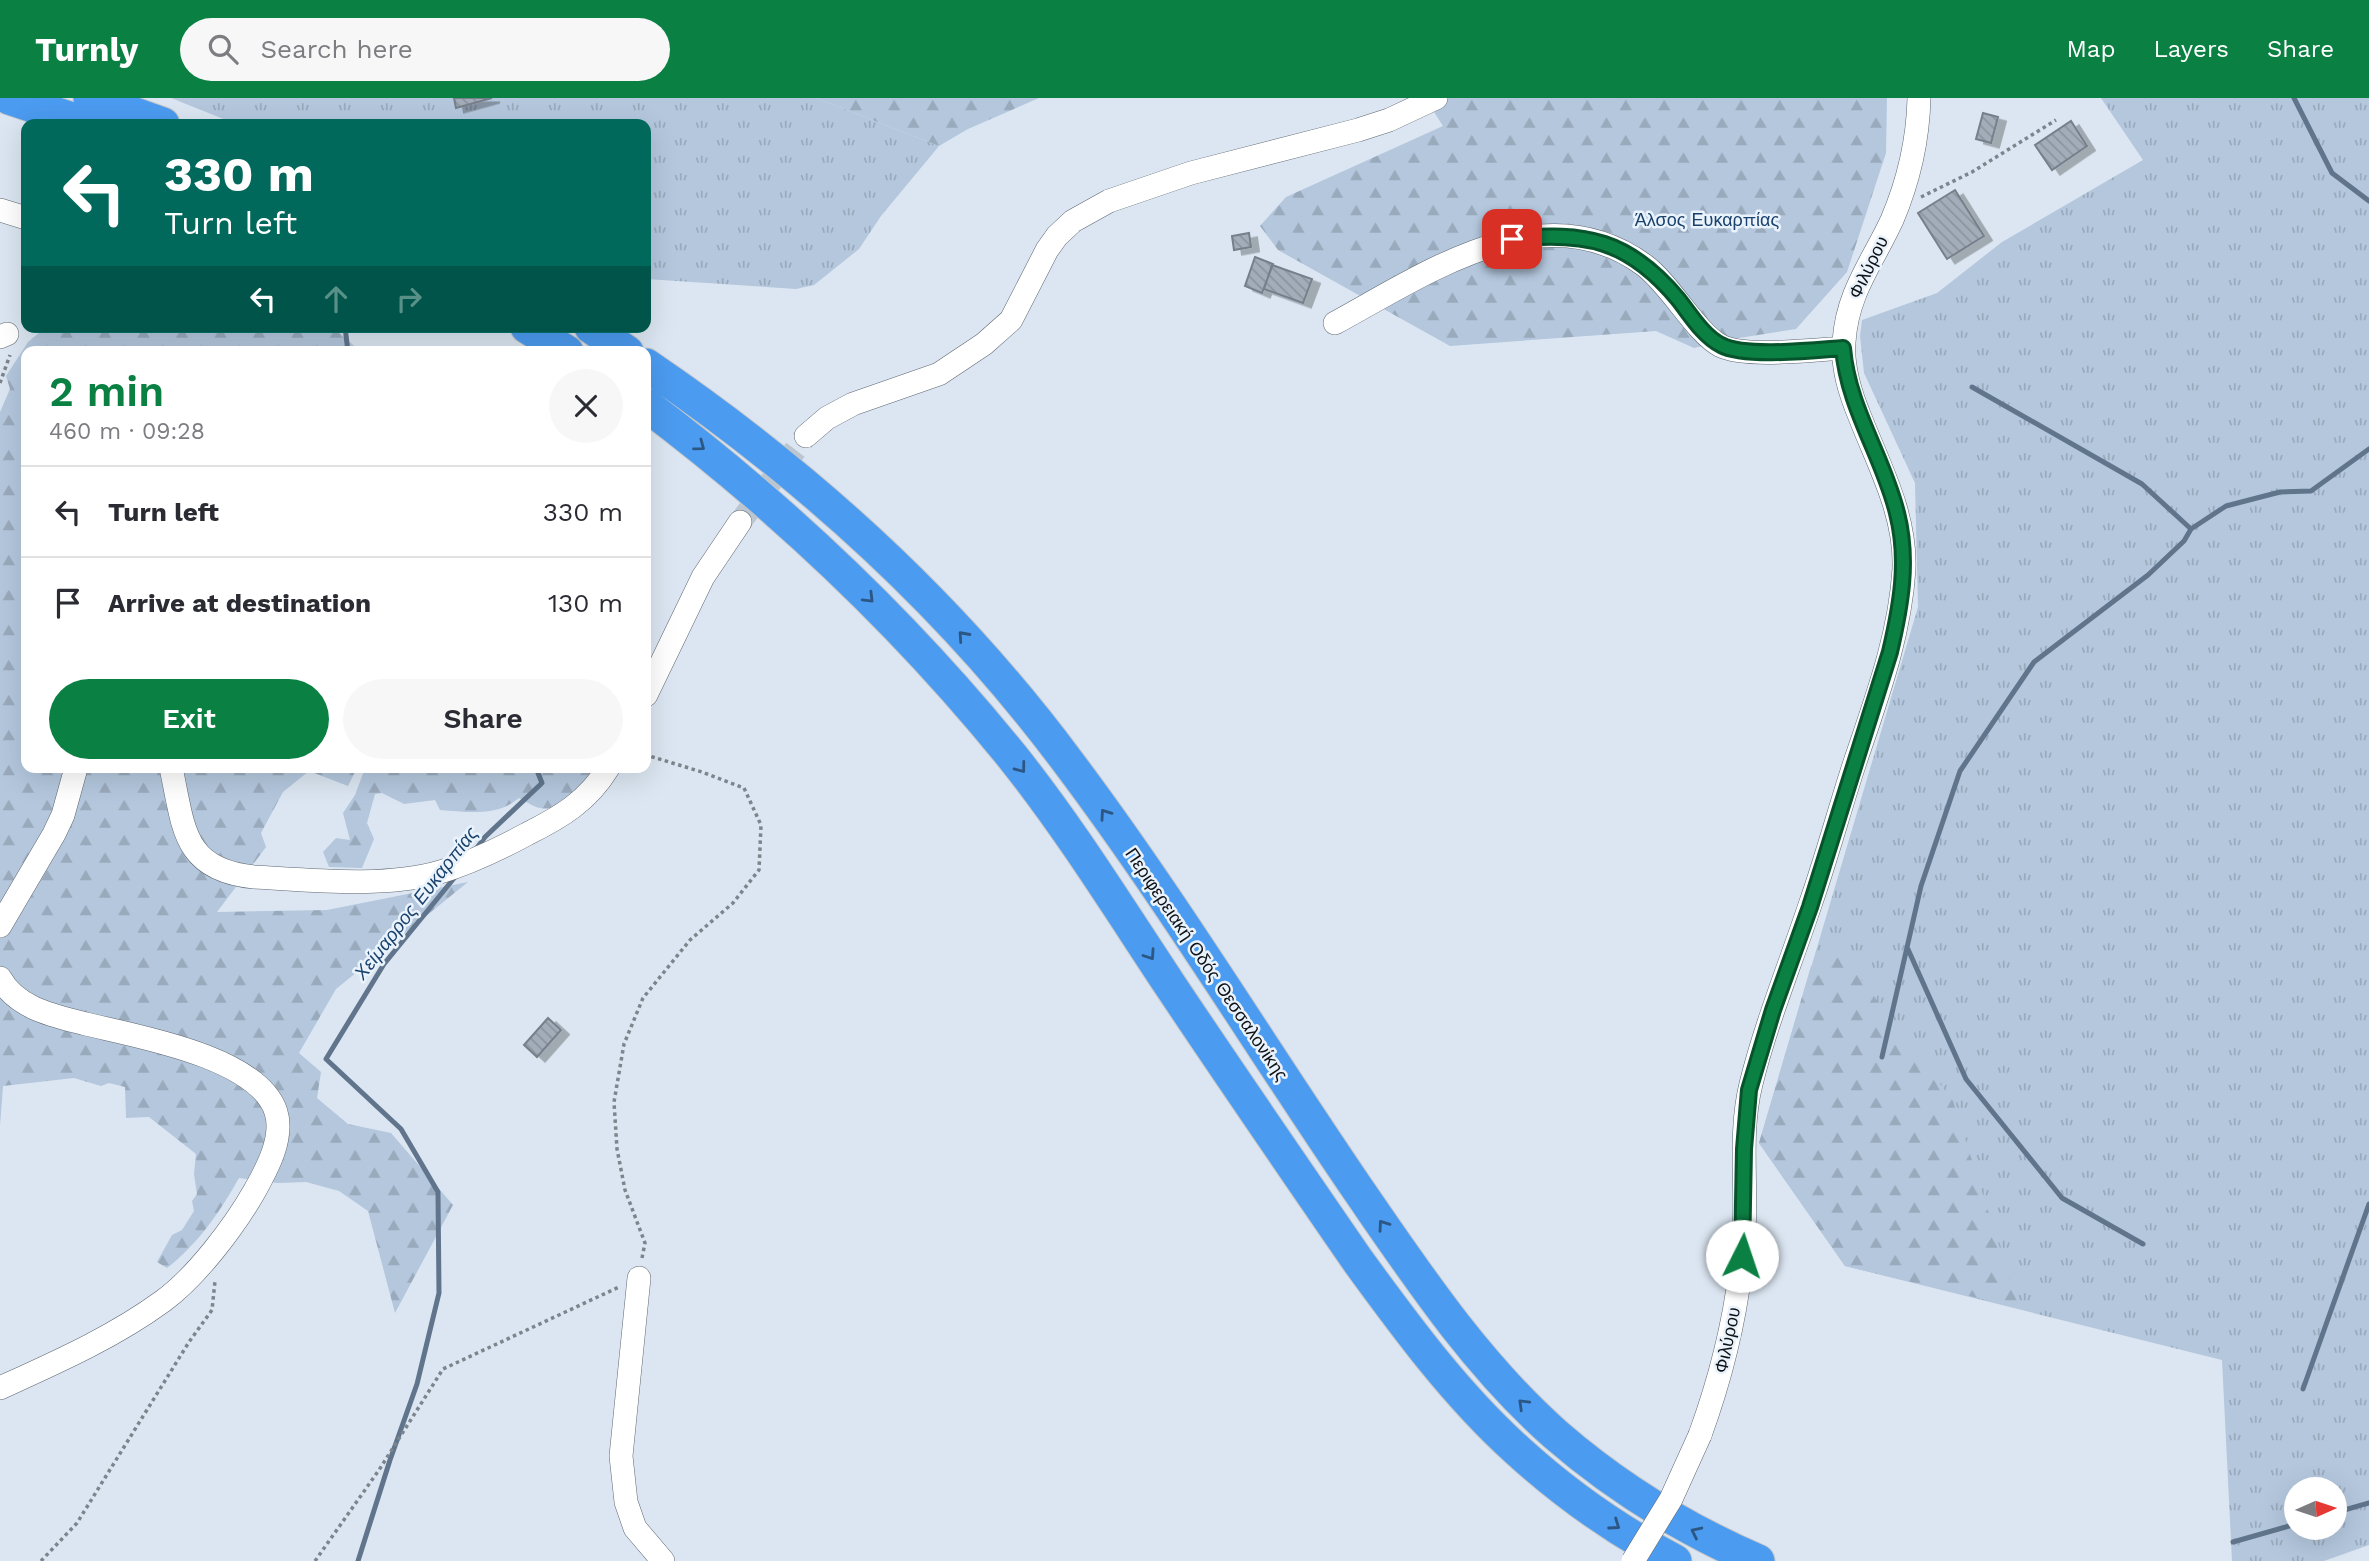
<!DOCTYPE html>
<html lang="en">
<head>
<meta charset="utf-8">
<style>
  :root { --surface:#fff; --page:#f7f7f7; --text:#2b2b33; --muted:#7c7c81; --line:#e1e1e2; --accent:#0b8043 }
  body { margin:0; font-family:"Work Sans",sans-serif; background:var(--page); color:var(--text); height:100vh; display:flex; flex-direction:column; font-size:26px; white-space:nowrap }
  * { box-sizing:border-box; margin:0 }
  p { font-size:23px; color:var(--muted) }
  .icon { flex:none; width:38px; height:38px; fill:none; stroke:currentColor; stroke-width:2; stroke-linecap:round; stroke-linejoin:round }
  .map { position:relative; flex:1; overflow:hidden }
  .sheet { position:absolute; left:21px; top:248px; width:630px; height:427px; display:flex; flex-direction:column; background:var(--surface); border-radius:14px; box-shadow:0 7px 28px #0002 }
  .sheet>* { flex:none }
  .guide { position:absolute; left:21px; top:21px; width:630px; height:214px; border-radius:14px; box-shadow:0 7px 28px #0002; background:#00695c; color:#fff; overflow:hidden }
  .needle { width:46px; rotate:87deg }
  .fabs { position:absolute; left:2284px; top:1379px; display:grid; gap:14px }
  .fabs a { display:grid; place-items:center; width:63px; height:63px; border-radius:50%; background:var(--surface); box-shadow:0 7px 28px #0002; font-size:35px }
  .pin { position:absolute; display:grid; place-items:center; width:60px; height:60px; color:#fff; margin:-30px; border-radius:14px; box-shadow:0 4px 10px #0006 }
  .me { position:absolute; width:77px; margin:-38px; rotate:4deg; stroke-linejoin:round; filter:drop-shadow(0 0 5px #0008) }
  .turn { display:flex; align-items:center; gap:24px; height:147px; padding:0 28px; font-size:32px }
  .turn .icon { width:91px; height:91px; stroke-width:2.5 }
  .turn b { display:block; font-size:49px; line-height:60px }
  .lanes { display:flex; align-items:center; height:66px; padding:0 28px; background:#0003; justify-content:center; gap:35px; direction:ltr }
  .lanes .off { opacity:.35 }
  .round { display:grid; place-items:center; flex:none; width:74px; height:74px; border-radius:37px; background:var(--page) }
  .summary { display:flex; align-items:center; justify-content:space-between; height:119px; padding:0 28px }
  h1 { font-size:42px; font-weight:600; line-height:52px; color:var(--accent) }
  .cta { display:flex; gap:14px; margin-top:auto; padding:14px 28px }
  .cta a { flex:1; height:80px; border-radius:42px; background:var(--accent); color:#fff; font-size:28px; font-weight:600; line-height:80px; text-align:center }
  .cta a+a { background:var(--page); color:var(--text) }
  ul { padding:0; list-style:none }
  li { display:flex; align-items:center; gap:21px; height:91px; padding:0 28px; border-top:2px solid var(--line) }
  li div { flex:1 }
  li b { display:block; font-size:26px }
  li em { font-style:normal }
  header { display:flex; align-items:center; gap:42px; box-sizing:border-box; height:98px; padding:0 35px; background:var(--accent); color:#fff }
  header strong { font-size:33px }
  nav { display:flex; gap:38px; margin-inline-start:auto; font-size:24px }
  .search { width:490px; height:63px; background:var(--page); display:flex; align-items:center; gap:18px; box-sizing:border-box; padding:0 24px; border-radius:38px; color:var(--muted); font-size:26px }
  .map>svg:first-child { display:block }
  .grass { fill:url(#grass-tufts); fill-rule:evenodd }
  .forest { fill:url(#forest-firs) }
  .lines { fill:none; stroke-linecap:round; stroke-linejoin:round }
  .stream { stroke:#60758c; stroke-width:5 }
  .building { fill:url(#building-back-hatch); stroke:#767f8a; stroke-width:2; filter:url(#shadow) }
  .minor-tunnel { stroke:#bcc6d1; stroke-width:23; stroke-dasharray:23 11; stroke-linecap:butt }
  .minor-casing { stroke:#5e6771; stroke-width:24 }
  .highway-casing { stroke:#c5c6c7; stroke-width:35 }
  .path { stroke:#7c848c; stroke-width:3.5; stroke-dasharray:3.5 3.5; stroke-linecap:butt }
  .minor { stroke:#fff; stroke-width:23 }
  .highway { stroke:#4b9bf0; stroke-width:33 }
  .minor-bridge-casing { stroke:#5e6771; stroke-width:24; stroke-linecap:butt }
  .minor-bridge { stroke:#fff; stroke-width:23 }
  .oneway { stroke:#2c5683 }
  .route-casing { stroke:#07532c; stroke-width:18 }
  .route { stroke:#0b8043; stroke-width:12 }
  .labels { text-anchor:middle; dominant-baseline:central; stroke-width:5; stroke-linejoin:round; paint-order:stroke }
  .park-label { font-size:18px; fill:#1a426d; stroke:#eaf3fc }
  .street-label { font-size:18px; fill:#0e1216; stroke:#eaf3fc }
  .water-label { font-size:19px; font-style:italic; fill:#1b436e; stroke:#eaf3fc }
</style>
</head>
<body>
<header>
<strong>Turnly</strong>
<div class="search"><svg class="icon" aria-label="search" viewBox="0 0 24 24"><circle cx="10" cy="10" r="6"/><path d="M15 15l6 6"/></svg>Search here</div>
<nav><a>Map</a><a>Layers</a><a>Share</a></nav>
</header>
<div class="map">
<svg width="2369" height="1463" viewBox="0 0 2369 1463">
  <defs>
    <pattern id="grass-tufts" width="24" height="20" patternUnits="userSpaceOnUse" patternTransform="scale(1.75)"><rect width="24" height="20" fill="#b4c7dd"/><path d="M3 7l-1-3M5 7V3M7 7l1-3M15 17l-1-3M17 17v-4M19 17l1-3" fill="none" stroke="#9aaabd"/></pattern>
    <pattern id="forest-firs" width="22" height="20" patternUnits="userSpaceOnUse" patternTransform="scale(1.75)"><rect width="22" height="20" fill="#b4c7dd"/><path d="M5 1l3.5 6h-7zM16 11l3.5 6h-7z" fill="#9aaabd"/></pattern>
    <pattern id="building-back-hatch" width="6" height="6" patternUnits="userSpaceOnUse" patternTransform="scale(1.75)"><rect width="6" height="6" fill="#a3adb9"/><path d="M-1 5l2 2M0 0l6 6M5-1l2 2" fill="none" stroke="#8b949e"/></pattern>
    <filter id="shadow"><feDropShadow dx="8" dy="4.5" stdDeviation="0" flood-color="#0004"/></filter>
  </defs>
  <rect width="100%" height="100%" fill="#dbe6f2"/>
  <path class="grass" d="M171 0H816L939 48 881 118 859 151 814 187 796 191 646 181V26H236Z
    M2101 0H2369V1447L2324 1463H2232L2222 1262 1845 1168 1759 1045 1918 509 1915 385 1864 275 1860 238 1862 222 1937 195 2002 144 2143 62ZM2296 1391H2334V1430H2296Z"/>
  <path class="forest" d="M816 0H1039L968 31 939 48Z
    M1425 0H1887L1886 55 1847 174 1796 231 1739 240 1694 250 1656 233 1450 248 1278 152 1260 128 1286 99 1443 28Z
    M329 229 335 231 361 254H26V670H357L348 688 309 673 283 694 261 735 266 749 217 814 327 812 468 784 336 891 299 955 321 974 317 1000 348 1026 391 1035 453 1107 395 1215 368 1113 339 1093 306 1084 278 1085 239 1080C220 1114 198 1146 167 1170L157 1164 172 1137 182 1132 194 1113 192 1103 197 1096 194 1076 196 1056 149 1019 126 1020 125 989 109 985 101 988 74 980 3 988 0 1028V314L10 291 6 278 28 244 45 230Z
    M365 670H593L594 672C582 687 564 715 540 710 534 709 525 703 519 700 496 719 468 714 440 712L435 702 404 706 382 695 375 696 367 725 374 741 362 770 329 769 323 754 336 740 350 742 343 715 355 697Z
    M1842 856 1953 1003 2019 1210 1845 1168 1759 1045 1811 868Z"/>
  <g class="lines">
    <path class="stream" d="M2294 0 2332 75 2369 103
      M345 229 348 254
      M1972 289 2142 386 2191 431
      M476 751 485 739 542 685 536 670
      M1907 849 1966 981 2062 1100 2143 1146
      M1882 959 1921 788 1960 673 2034 564 2148 477 2184 443 2191 431 2226 408 2280 394 2311 393 2369 351
      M2303 1291 2369 1106
      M2334 1415 2369 1405
      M2233 1444 2296 1426
      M358 1463 390 1362 417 1286 439 1195 438 1094 401 1031 326 961 384 866 455 779"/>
  </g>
  <path class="building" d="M454 0H492L456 10Z
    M1983 15 1998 19 1991 45 1976 41Z
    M2071 23 2087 48 2052 72 2035 47Z
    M1955 92 1984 138 1947 161 1918 115Z
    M1249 135 1251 149 1234 152 1232 138Z
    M1255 159 1273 166 1262 195 1245 188Z
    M1272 167 1312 181 1303 205 1264 191Z
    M548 920 561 932 537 959 524 947Z"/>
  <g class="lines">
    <path class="minor-tunnel" d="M740 424 806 338"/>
    <defs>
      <path id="minor" d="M0 112 26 120
        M1335 225C1427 175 1543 93 1644 167 1671 187 1696 235 1721 248 1746 260 1815 252 1843 250
        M0 239 7 236
        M806 338 827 320 853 306 939 276 984 246 1011 222 1047 152 1057 138 1073 123 1109 103 1191 75 1358 32 1389 22 1436 0
        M646 597 703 479 740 424
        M171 670C184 729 182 772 254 779 310 782 386 790 440 774 470 765 499 751 527 736 561 719 588 703 608 670
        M0 828 54 736 63 717 76 670
        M0 880C17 911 55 918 86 926 136 938 259 959 276 1014 284 1040 267 1071 254 1094 234 1129 196 1179 163 1203 114 1239 55 1265 0 1290
        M639 1180 621 1358 626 1404 635 1430 663 1463
        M1700 1337C1724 1271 1740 1202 1744 1133 1747 1084 1739 1034 1751 986 1766 925 1790 867 1810 807 1827 759 1840 709 1856 661 1877 599 1900 537 1904 471 1906 416 1879 368 1860 319 1850 295 1842 270 1844 244 1847 195 1872 165 1892 122 1909 82 1918 43 1919 0"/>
      <path id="highway" d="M9 0 87 26
        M90 0 163 26
        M527 229 567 254
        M591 229 627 254
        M646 267C805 375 952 508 1068 664 1171 801 1260 948 1357 1090 1417 1177 1475 1265 1555 1336 1617 1390 1682 1430 1758 1463
        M646 307C781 409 904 525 1011 657 1068 728 1117 807 1168 884 1230 977 1294 1070 1358 1163 1406 1229 1456 1297 1517 1352 1564 1395 1618 1433 1675 1463"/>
    </defs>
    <use href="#minor" class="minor-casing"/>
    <use href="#highway" class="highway-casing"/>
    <path class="path" d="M1921 99 1972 74 2056 22
      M0 285 10 257
      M642 1160 645 1145 625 1092 617 1051 614 1004 624 946 643 900 690 842 733 805 759 772 761 727 744 690 702 674 646 657
      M41 1463 77 1425 189 1244 212 1212 215 1183
      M315 1463 379 1372 443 1271 619 1189"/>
    <use href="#minor" class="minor"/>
    <use href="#highway" class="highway"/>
    <defs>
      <path id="minor-bridge" d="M1633 1463 1671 1401 1700 1337"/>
    </defs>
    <use href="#minor-bridge" class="minor-bridge-casing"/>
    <use href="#minor-bridge" class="minor-bridge"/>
  </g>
  <defs><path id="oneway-chevron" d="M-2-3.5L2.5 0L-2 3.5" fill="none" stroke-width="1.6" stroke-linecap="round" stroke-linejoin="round" transform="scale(1.75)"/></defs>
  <g class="oneway">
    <use href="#oneway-chevron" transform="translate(700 348) rotate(37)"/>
    <use href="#oneway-chevron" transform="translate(869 500) rotate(45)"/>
    <use href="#oneway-chevron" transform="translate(963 538) rotate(-132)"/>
    <use href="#oneway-chevron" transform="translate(1021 670) rotate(53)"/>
    <use href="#oneway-chevron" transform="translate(1105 716) rotate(-125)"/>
    <use href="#oneway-chevron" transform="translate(1150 857) rotate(56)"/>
    <use href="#oneway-chevron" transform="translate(1383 1127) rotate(-125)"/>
    <use href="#oneway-chevron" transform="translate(1523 1306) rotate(-136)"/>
    <use href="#oneway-chevron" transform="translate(1615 1427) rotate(35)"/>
    <use href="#oneway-chevron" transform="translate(1696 1434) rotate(-154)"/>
  </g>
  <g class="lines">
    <defs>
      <path id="route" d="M1512 141C1585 133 1629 142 1678 201 1690 216 1703 238 1721 247 1745 260 1815 252 1843 250 1848 310 1883 358 1897 415 1909 462 1901 507 1890 554L1810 809 1773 912 1749 992 1744 1051 1742 1158"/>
    </defs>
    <use href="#route" class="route-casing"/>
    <use href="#route" class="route"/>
  </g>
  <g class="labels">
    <g class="park-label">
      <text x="1707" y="121">Άλσος Ευκαρπίας</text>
    </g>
    <g class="street-label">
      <text transform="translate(1868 169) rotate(-64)">Φιλύρου</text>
      <text transform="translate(1207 866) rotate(56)">Περιφερειακή Οδός Θεσσαλονίκης</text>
      <text transform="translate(1727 1242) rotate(-78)">Φιλύρου</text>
    </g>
    <g class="water-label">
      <text transform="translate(416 805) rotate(-52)">Χείμαρρος Ευκαρπίας</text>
    </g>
  </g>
</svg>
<div class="fabs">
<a><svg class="needle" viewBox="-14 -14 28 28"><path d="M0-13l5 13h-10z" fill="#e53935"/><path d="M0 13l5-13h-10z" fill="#7c7c81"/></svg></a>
</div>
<div class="pin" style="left:1512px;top:141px;background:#d93025"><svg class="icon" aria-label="arrive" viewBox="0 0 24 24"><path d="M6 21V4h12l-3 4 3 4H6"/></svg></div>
<svg class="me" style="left:1742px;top:1158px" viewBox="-20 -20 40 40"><circle r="19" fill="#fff"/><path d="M0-13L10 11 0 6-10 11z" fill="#0b8043"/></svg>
<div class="guide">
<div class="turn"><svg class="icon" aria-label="left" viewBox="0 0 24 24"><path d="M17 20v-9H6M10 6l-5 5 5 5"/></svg><div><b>330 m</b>Turn left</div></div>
<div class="lanes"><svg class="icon" aria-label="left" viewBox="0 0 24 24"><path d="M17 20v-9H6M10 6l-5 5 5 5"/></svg><svg class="icon off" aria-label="ahead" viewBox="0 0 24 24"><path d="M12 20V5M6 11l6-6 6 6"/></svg><svg class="icon off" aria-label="right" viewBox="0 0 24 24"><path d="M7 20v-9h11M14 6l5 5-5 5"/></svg></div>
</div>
<section class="sheet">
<div class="summary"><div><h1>2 min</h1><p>460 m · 09:28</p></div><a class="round"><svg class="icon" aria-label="close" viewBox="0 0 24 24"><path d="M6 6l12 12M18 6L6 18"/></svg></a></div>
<ul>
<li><svg class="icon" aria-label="left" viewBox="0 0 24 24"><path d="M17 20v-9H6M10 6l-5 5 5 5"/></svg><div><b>Turn left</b></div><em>330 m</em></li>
<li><svg class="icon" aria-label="arrive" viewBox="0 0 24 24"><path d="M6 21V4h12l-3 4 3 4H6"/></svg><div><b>Arrive at destination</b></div><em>130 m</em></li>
</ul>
<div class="cta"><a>Exit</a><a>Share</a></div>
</section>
</div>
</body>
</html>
